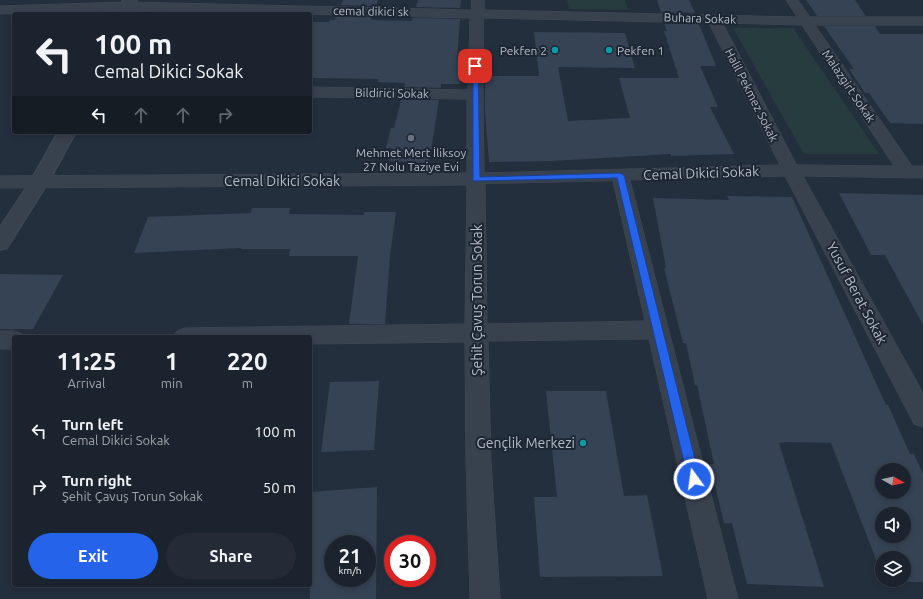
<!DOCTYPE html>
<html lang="en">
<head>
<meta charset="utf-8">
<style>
  :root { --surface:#1b232e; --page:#242b36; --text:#f1f3f6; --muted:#a0a4aa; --line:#39404a; --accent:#2563eb }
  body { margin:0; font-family:Ubuntu,sans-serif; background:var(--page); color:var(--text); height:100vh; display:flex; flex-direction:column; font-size:15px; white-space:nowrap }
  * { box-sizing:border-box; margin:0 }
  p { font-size:13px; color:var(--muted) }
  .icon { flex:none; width:22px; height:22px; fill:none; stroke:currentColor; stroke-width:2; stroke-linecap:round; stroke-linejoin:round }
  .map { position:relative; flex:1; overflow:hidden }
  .drawer { position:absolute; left:12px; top:335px; width:300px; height:252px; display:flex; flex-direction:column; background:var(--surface); border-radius:4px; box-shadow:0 2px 6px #0003,0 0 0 1px var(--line) }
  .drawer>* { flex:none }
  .top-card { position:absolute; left:12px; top:12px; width:300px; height:122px; border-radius:4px; box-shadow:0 2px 6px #0003,0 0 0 1px var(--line); background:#1b232e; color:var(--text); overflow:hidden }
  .needle { width:26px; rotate:98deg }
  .controls { position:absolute; left:875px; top:463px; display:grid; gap:8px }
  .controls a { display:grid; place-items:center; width:36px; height:36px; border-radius:50%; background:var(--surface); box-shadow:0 2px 6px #0003,0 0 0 1px var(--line); font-size:20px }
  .speed { position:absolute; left:324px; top:535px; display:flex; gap:8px; font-size:20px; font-weight:700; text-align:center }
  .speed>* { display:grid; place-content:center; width:52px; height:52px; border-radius:50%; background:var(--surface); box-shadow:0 2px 6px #0003,0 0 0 1px var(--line); line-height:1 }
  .speed small { font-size:10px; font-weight:400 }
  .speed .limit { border:6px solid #d22; background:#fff; color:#111 }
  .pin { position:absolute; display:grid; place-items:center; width:34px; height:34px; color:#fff; margin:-17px; border-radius:8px; box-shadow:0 2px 6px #0006 }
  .me { position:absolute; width:44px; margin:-22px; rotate:346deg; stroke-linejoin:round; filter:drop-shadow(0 0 3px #0008) }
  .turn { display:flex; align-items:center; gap:14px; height:84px; padding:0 16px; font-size:18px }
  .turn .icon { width:52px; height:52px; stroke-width:2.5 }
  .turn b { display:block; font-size:28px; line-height:34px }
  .lanes { display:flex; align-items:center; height:38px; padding:0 16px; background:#0003; justify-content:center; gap:20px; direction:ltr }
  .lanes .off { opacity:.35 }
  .eta { display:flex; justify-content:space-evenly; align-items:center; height:68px; text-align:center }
  .eta b { font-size:24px; font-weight:700; line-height:28px }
  .cta { display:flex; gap:8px; margin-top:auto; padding:8px 16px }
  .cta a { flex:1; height:46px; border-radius:24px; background:var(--accent); color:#fff; font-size:16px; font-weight:700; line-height:46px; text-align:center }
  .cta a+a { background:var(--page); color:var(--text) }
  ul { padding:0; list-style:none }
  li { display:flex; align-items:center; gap:12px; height:56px; padding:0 16px }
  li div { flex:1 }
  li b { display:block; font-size:15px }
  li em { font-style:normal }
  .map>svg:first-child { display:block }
  .green { fill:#263c3f }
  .building { fill:#364354; fill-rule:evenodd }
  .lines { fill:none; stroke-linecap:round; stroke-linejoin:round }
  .minor-casing { stroke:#414a57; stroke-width:1 }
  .tertiary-casing { stroke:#414a57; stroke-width:2 }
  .minor { fill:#38414e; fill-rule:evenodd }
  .tertiary { fill:#38414e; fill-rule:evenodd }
  .route { fill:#2563eb; stroke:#184099 }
  .culture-dot { fill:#0f9aa8; stroke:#1d2633; stroke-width:1.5 }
  .worship-dot { fill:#6b7280; stroke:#1d2633; stroke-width:1.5 }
  .labels { text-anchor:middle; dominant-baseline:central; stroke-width:4; stroke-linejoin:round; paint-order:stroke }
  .far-street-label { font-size:12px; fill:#b4bcc9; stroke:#1d2633 }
  .far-poi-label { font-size:12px; fill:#b4bcc9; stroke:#1d2633; text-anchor:end }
  .street-label { font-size:14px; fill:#b4bcc9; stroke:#1d2633 }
  .poi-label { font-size:14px; fill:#b4bcc9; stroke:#1d2633; text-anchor:end }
</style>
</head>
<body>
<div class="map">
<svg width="923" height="599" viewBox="0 0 923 599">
  <rect width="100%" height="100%" fill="#242f3e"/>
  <path class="green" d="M567 0H625L628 10 569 9Z
    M733 28H793L879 154H804Z"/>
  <path class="building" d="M343 0H378L376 6 341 5Z
    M418 0H461L460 8 416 7Z
    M657 0H689L695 13 661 12Z
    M806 0H855L866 16H817Z
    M336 16 372 17 371 20 412 21 413 18 460 19 457 59H462L460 84H441V88L404 87 405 83 378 82 379 79 310 78V22H329L330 20H335Z
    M664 24H699L716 66H700L718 107H710L734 154 671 156V154L551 161 489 162 485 112V76H539L534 32 625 33 635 68 558 67 568 121 630 118 619 78H679L664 31H667Z
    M824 26H875L880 34H923V124L890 123 869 93H865L849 69H854Z
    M401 100H439L429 163 389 161 392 148H386L391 128H394Z
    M839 193 923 195V325L885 255H871Z
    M727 196 792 197 886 405H888L910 454H914L923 474V582H885L884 580H904V558H882V575L831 443 786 442 779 443 824 587 747 584 732 523H724L710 464H714L697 385H695L686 343H683L664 268H666L653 198 729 200ZM882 470H904V492H882ZM882 514H904V536H882Z
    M252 208H290L289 214 364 215V212H396L390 256 385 324H349L358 256H289L290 249H241V248L134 253 148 217 251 213Z
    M0 274 63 275 33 329H0Z
    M379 381 374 450 321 452 330 382Z
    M546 391H606L624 496 647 495 663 576 540 577 534 497H557Z
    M377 487 376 599H310V492ZM333 544H367V578H333Z"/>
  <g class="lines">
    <defs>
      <path id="minor" d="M472 0H484V10L797 17 786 0H798L810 17H923V25H815L912 166H923V178L803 176 923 393V427L914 424 785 176 630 180 738 599H708L649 339 488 341 491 461 500 599H470L466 461 465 342 310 344V337H174L177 331 185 328 465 324 467 185 0 188V176L467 173V99L310 97V87L468 90 470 18 127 10 0 14V6L127 2 471 10ZM484 18 709 23 780 165 484 173 483 86ZM723 23 802 25 894 166 797 165ZM613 181 645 321 487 324 485 184Z
        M0 331H14L22 334 24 337H14V349H0Z"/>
      <path id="tertiary" d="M123 0H137L131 14H117Z
        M58 132H76L48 183 7 248 0 250V227L30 182Z"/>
    </defs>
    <use href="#minor" class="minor-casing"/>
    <use href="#tertiary" class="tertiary-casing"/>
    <use href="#minor" class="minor"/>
    <use href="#tertiary" class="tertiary"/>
  </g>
  <path class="route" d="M473 65 478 66 480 177 620 173 624 175 700 479 698 483 694 485 690 483 688 479 617 178 473 181Z"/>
  <g class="culture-dot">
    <circle cx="555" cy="50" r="4"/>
    <circle cx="609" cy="50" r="4"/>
    <circle cx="583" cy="443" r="4"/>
  </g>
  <circle class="worship-dot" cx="411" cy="138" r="4"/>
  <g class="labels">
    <g class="far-street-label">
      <text transform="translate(371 11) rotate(1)">cemal dikici sk</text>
      <text transform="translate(700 18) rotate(2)">Buhara Sokak</text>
      <text transform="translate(849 86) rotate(56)">Malazgirt Sokak</text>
      <text transform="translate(392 93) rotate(1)">Bildirici Sokak</text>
      <text transform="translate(752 95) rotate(63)">Halil Pekmez Sokak</text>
    </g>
    <g class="far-poi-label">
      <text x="547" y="50">Pekfen 2</text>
      <text x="617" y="50" text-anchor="start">Pekfen 1</text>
      <text x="411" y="152" text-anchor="middle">Mehmet Mert İliksoy<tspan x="411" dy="14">27 Nolu Taziye Evi</tspan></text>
    </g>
    <g class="street-label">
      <text transform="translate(701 173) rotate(-2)">Cemal Dikici Sokak</text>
      <text x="282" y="181">Cemal Dikici Sokak</text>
      <text transform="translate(857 293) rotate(62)">Yusuf Berat Sokak</text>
      <text transform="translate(477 300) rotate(-90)">Şehit Çavuş Torun Sokak</text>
    </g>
    <g class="poi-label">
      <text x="575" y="443">Gençlik Merkezi</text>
    </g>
  </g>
</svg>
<div class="controls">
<a><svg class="needle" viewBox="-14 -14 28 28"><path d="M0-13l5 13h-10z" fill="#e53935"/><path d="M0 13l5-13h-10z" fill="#a0a4aa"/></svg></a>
<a><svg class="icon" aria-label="sound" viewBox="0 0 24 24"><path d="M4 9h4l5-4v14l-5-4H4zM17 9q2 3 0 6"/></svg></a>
<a><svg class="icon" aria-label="layers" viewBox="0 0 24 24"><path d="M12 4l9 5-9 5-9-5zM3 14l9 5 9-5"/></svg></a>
</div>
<div class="speed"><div>21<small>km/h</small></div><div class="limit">30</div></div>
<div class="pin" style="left:475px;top:66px;background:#d93025"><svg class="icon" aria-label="arrive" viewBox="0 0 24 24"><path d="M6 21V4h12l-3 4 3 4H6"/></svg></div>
<svg class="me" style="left:694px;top:479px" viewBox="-20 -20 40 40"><circle r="17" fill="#2563eb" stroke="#fff" stroke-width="3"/><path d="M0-11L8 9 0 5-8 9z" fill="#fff"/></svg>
<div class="top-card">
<div class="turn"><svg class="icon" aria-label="left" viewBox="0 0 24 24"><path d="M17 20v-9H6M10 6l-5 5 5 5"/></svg><div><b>100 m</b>Cemal Dikici Sokak</div></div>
<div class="lanes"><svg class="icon" aria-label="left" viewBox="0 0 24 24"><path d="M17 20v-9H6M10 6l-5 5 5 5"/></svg><svg class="icon off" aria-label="ahead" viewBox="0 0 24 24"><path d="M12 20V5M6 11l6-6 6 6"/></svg><svg class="icon off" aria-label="ahead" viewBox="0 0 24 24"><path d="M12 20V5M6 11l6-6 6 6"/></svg><svg class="icon off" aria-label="right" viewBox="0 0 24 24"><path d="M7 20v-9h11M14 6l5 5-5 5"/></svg></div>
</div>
<section class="drawer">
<div class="eta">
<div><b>11:25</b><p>Arrival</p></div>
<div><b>1</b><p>min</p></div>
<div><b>220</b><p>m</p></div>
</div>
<ul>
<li><svg class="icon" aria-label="left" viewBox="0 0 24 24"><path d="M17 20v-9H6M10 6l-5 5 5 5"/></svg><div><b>Turn left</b><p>Cemal Dikici Sokak</p></div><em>100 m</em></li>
<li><svg class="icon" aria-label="right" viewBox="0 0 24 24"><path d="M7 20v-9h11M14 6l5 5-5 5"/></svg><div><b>Turn right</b><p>Şehit Çavuş Torun Sokak</p></div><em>50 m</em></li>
</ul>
<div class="cta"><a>Exit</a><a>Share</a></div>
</section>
</div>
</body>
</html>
